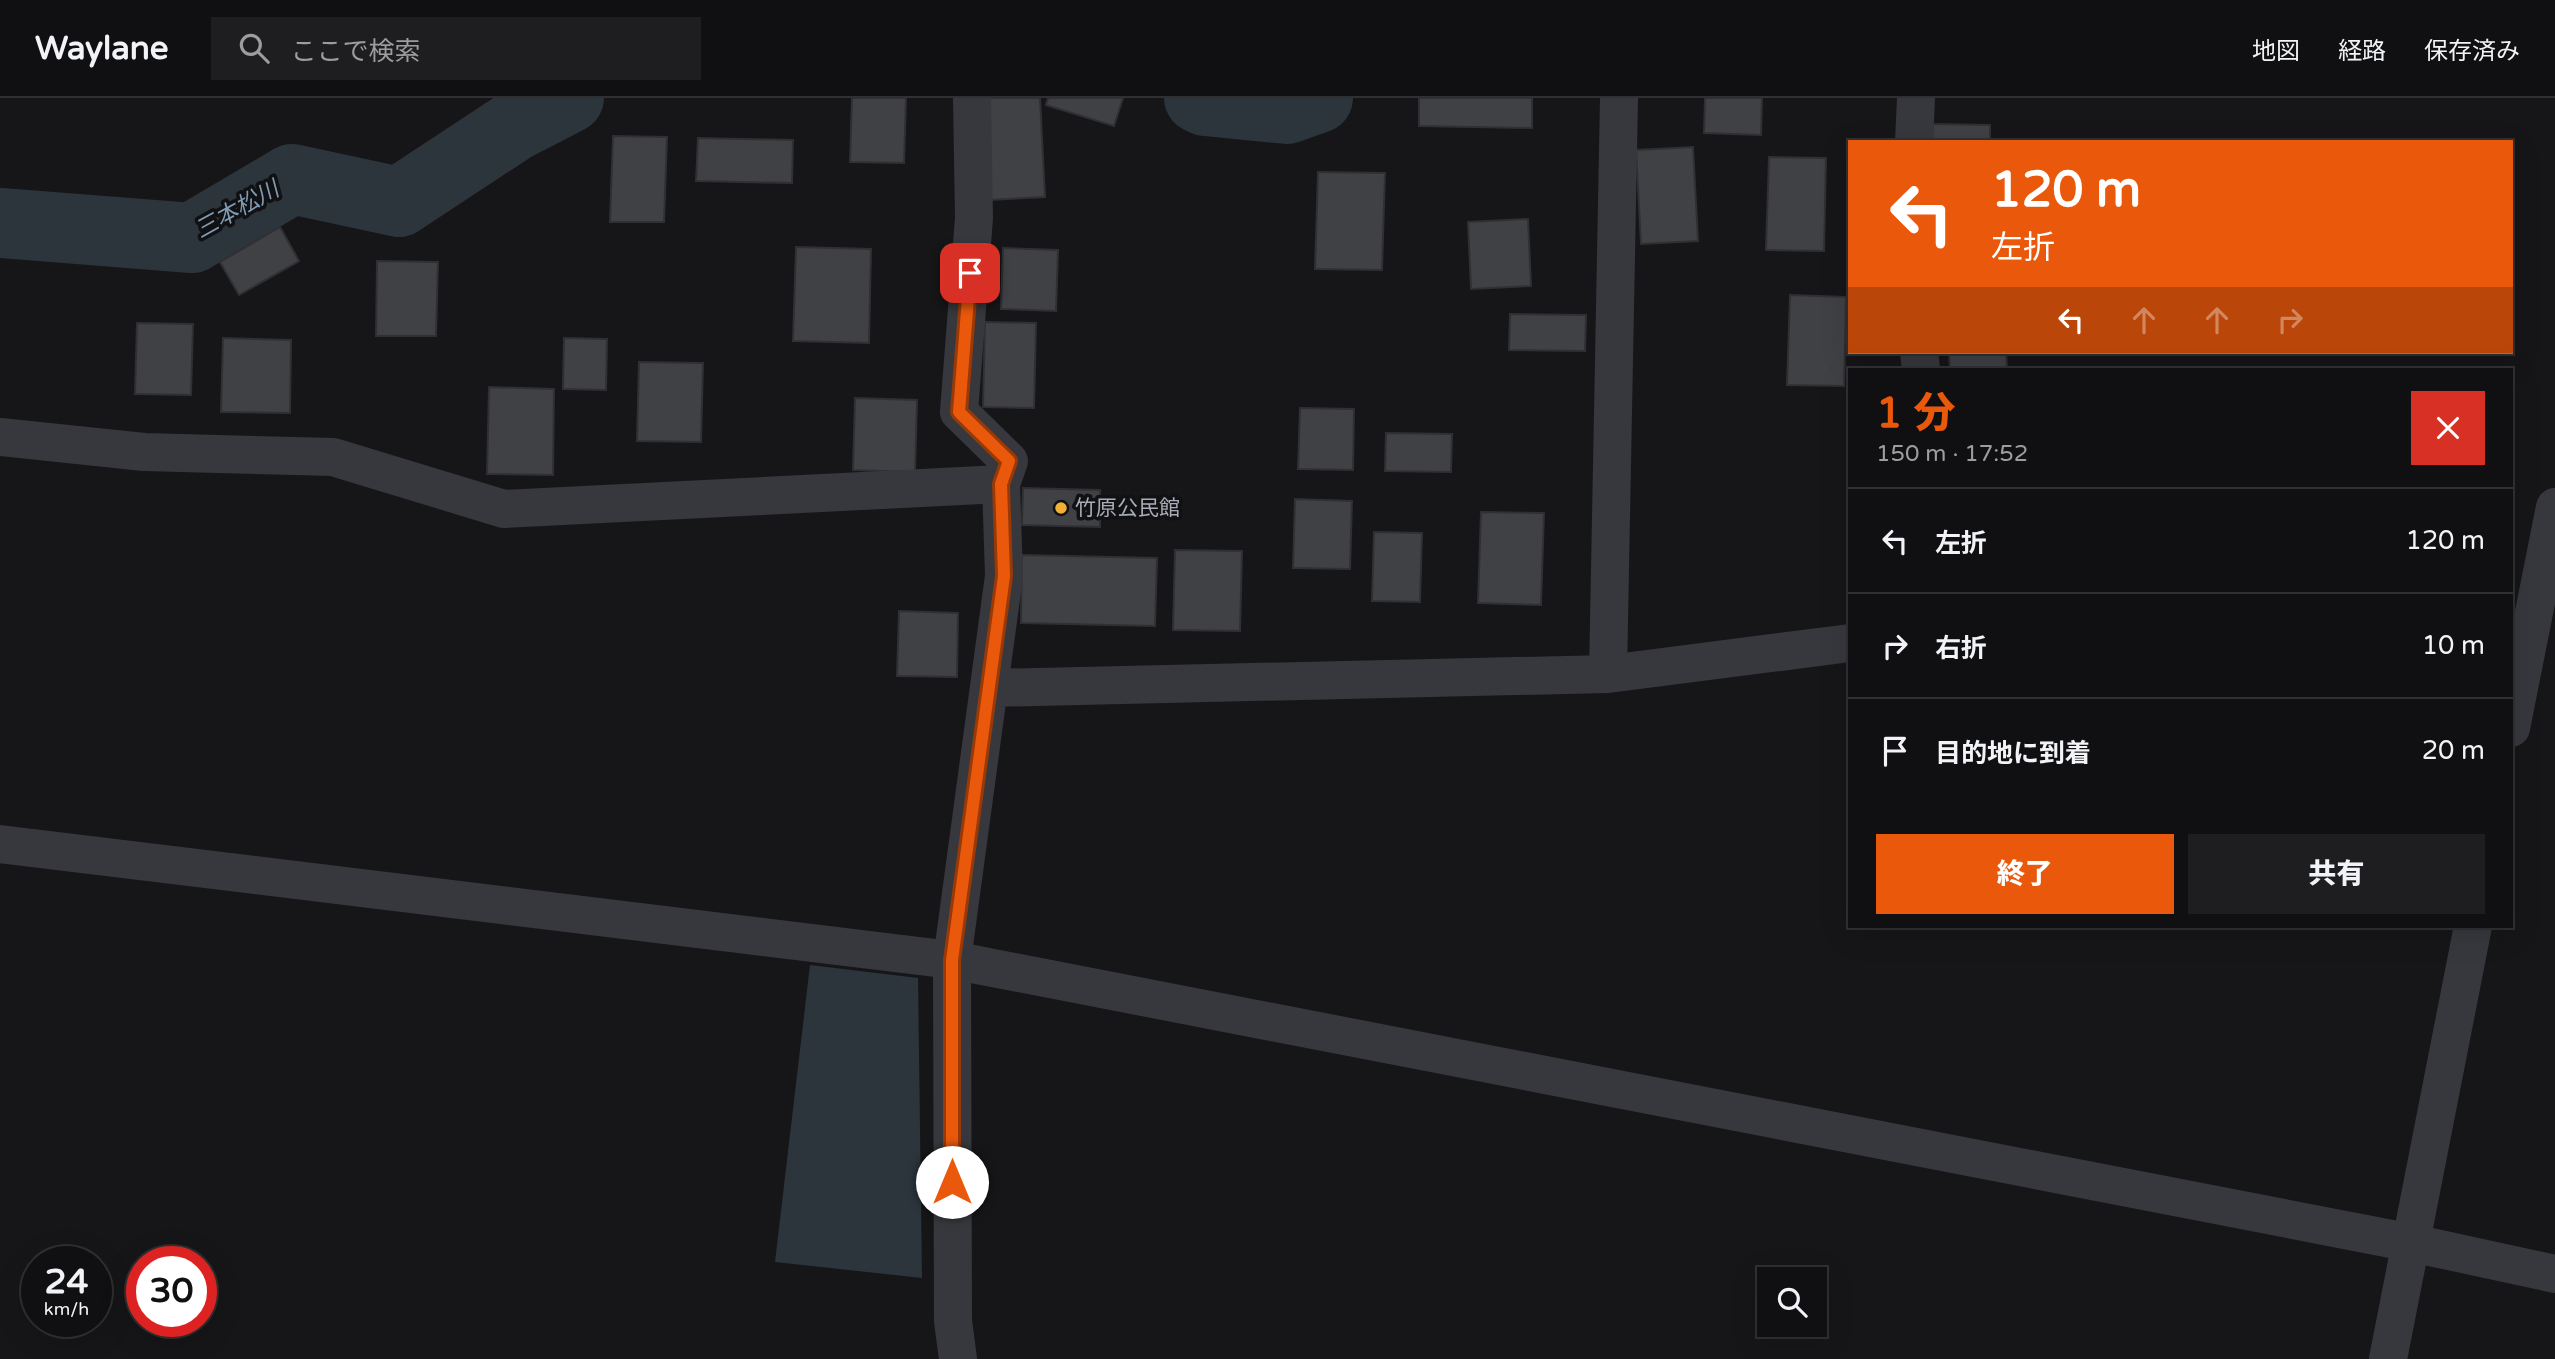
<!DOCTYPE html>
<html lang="ja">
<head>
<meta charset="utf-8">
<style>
  :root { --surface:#101012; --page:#1e1e20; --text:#f1f3f6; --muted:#9c9d9f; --line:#303032; --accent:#ea580c }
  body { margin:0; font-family:"Varela Round","Noto Sans JP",sans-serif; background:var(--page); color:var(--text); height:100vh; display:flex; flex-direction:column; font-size:26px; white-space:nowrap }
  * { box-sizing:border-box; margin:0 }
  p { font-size:23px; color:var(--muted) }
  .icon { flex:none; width:38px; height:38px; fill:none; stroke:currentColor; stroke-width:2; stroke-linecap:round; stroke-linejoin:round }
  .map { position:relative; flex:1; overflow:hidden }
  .drawer { position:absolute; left:1848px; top:270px; width:665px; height:560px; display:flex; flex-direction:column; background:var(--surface); border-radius:0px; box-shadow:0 7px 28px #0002,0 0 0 2px var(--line) }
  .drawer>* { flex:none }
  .top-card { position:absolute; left:1848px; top:42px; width:665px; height:214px; border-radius:0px; box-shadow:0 7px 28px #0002,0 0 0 2px var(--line); background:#ea580c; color:#fff; overflow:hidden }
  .fabs { position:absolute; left:1757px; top:1169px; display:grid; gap:14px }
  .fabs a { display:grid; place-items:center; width:70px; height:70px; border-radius:0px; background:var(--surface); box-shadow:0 7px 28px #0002,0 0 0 2px var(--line); font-size:35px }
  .speed { position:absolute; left:21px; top:1148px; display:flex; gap:14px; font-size:35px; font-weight:700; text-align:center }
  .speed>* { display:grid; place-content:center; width:91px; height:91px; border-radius:50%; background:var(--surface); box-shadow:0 7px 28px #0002,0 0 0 2px var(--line); line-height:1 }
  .speed small { font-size:18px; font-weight:400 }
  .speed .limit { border:10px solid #d22; background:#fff; color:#111 }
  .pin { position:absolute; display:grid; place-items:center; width:60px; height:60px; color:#fff; margin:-30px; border-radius:14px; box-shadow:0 4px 10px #0006 }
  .me { position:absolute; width:77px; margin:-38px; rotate:0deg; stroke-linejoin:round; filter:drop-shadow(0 0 5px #0008) }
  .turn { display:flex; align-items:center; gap:24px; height:147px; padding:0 28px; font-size:32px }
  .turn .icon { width:91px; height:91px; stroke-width:2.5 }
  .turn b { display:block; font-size:49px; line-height:60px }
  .lanes { display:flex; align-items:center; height:66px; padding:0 28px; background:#0003; justify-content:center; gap:35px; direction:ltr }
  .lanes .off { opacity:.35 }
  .round { display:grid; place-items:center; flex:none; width:74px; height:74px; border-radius:0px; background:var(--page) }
  .headline { display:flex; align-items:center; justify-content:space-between; height:119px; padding:0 28px }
  h1 { font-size:42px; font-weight:800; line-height:52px; color:var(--accent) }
  .primary-button { display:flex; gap:14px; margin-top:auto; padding:14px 28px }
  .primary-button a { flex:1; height:80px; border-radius:0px; background:var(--accent); color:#fff; font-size:28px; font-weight:800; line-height:80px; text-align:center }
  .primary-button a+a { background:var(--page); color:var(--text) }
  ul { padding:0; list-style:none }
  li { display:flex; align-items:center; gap:21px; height:105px; padding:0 28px; border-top:2px solid var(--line) }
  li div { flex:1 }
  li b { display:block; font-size:26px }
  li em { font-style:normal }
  header { display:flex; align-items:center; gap:42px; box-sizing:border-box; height:98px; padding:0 35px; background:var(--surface); border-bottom:2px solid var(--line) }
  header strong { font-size:33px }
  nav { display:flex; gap:38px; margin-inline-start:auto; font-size:24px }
  .search { width:490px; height:63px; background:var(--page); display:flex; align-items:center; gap:18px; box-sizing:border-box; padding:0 24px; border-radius:0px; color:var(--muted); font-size:26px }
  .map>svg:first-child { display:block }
  .water { fill:#2c353c }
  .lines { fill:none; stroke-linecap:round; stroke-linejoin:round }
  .river { stroke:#2c353c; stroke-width:70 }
  .building { fill:#404145; stroke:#303034; stroke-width:2 }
  .street { stroke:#37383d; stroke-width:38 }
  .route-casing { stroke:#983908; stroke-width:18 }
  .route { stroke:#ea580c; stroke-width:12 }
  .poi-dot { fill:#f2b134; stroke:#111113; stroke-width:2.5 }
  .labels { text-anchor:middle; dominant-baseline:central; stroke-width:7; stroke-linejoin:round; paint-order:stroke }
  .poi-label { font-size:21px; fill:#a8adb8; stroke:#111113; text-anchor:start }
  .water-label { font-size:23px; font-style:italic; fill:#7f9bb3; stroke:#111113 }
</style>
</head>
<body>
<header>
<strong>Waylane</strong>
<div class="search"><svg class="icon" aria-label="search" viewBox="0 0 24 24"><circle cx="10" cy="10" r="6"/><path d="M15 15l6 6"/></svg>ここで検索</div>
<nav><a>地図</a><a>経路</a><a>保存済み</a></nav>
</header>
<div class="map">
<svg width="2555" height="1261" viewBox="0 0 2555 1261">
  <rect width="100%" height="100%" fill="#161618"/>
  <path class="water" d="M810 867 918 880 922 1180 775 1164Z"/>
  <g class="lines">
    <path class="river" d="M1199 0 1205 3 1287 11 1318 0
      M0 125 192 140 292 81 399 104 513 29 569 0"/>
  </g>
  <path class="building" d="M852 0H906L904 65 850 64Z
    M985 0H1040L1045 99 990 102Z
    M1048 0H1123L1114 28 1046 7Z
    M1419 0H1532V30L1419 28Z
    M1705 0H1762L1761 37 1704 35Z
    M1933 26 1990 27V44H1932Z
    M613 38 667 39 664 124H610Z
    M698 40 793 42 792 85 696 83Z
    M1693 49 1698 143 1641 146 1636 52Z
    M1769 59 1826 60 1824 153 1766 152Z
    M1318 74 1385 75 1382 172 1315 171Z
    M1528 121 1531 188 1471 191 1468 124Z
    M280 129 299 163 239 197 220 164Z
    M796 149 871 151 869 245 793 243Z
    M1003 150 1058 152 1056 213 1001 211Z
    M377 163 438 164 436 238H376Z
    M1790 197 1846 199 1844 288 1787 287Z
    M1510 216 1586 217 1585 253 1509 252Z
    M985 224 1036 225 1034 310 983 309Z
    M137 225 193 226 191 297 135 296Z
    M223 240 291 242 290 315 221 314Z
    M564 240 607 241 606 292 563 291Z
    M1949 254H2006L2007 271H1950Z
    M639 264 703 265 701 344 637 343Z
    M489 289 554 291 553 377 487 376Z
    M855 300 917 302 915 374 853 372Z
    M1300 310 1354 311 1353 372 1298 371Z
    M1386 335 1452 336 1451 374 1385 373Z
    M1023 390 1100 392V429L1022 427Z
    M1295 401 1352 403 1350 471 1293 470Z
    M1481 414 1544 415 1541 507 1478 505Z
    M1374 434 1422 435 1420 504 1372 503Z
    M1175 452 1242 453 1240 533 1173 532Z
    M1022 457 1157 460 1155 528 1021 525Z
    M899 513 958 515 957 579 897 578Z"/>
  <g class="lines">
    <path class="street" d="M1914 44 1916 0
      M1919 254 1921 271
      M0 339 144 354 333 359 504 411 1001 386
      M1608 576 1619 0
      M989 590 1608 576 1850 545
      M2511 630 2555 409
      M0 746 952 862 2412 1145 2555 1176
      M958 1261 953 1223 952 862 1004 478 1001 386 1009 363 959 314 974 120 972 0
      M2388 1261 2473 828"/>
  </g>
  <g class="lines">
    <defs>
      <path id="route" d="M952 1084V862L1004 478 1001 386 1009 363 959 314 970 175"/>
    </defs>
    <use href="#route" class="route-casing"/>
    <use href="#route" class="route"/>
  </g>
  <circle class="poi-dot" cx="1061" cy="410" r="7"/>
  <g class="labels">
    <g class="poi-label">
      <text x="1075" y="410">竹原公民館</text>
    </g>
    <g class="water-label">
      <text transform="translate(237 112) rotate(-29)">三本松川</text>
    </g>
  </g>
</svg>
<div class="fabs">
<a><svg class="icon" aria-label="search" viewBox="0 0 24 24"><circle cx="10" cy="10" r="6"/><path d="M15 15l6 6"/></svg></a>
</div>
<div class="speed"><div>24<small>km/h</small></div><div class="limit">30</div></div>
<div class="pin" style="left:970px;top:175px;background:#d93025"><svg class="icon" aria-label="arrive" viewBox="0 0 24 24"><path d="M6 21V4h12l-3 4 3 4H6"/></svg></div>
<svg class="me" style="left:952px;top:1084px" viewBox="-20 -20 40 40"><circle r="19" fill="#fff"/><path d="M0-13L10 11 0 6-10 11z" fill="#ea580c"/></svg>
<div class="top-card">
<div class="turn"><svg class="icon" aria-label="left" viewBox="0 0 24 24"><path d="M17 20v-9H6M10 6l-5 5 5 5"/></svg><div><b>120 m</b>左折</div></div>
<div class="lanes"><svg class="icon" aria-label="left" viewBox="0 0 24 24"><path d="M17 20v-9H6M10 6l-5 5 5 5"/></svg><svg class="icon off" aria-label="ahead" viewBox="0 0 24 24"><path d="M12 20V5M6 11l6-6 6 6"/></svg><svg class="icon off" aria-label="ahead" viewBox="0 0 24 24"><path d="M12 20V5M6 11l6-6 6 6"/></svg><svg class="icon off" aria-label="right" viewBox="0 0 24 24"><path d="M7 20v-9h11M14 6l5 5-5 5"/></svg></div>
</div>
<section class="drawer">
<div class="headline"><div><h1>1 分</h1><p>150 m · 17:52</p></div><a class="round" style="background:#d93025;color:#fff"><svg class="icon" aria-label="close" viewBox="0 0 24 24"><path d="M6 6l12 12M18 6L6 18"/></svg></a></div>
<ul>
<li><svg class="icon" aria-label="left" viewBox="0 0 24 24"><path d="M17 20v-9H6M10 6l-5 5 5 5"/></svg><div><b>左折</b></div><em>120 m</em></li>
<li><svg class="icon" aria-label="right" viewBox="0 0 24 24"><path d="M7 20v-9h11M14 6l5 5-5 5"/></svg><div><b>右折</b></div><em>10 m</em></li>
<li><svg class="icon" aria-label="arrive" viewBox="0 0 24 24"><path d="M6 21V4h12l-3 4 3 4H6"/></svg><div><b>目的地に到着</b></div><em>20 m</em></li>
</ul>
<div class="primary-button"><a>終了</a><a>共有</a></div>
</section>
</div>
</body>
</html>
